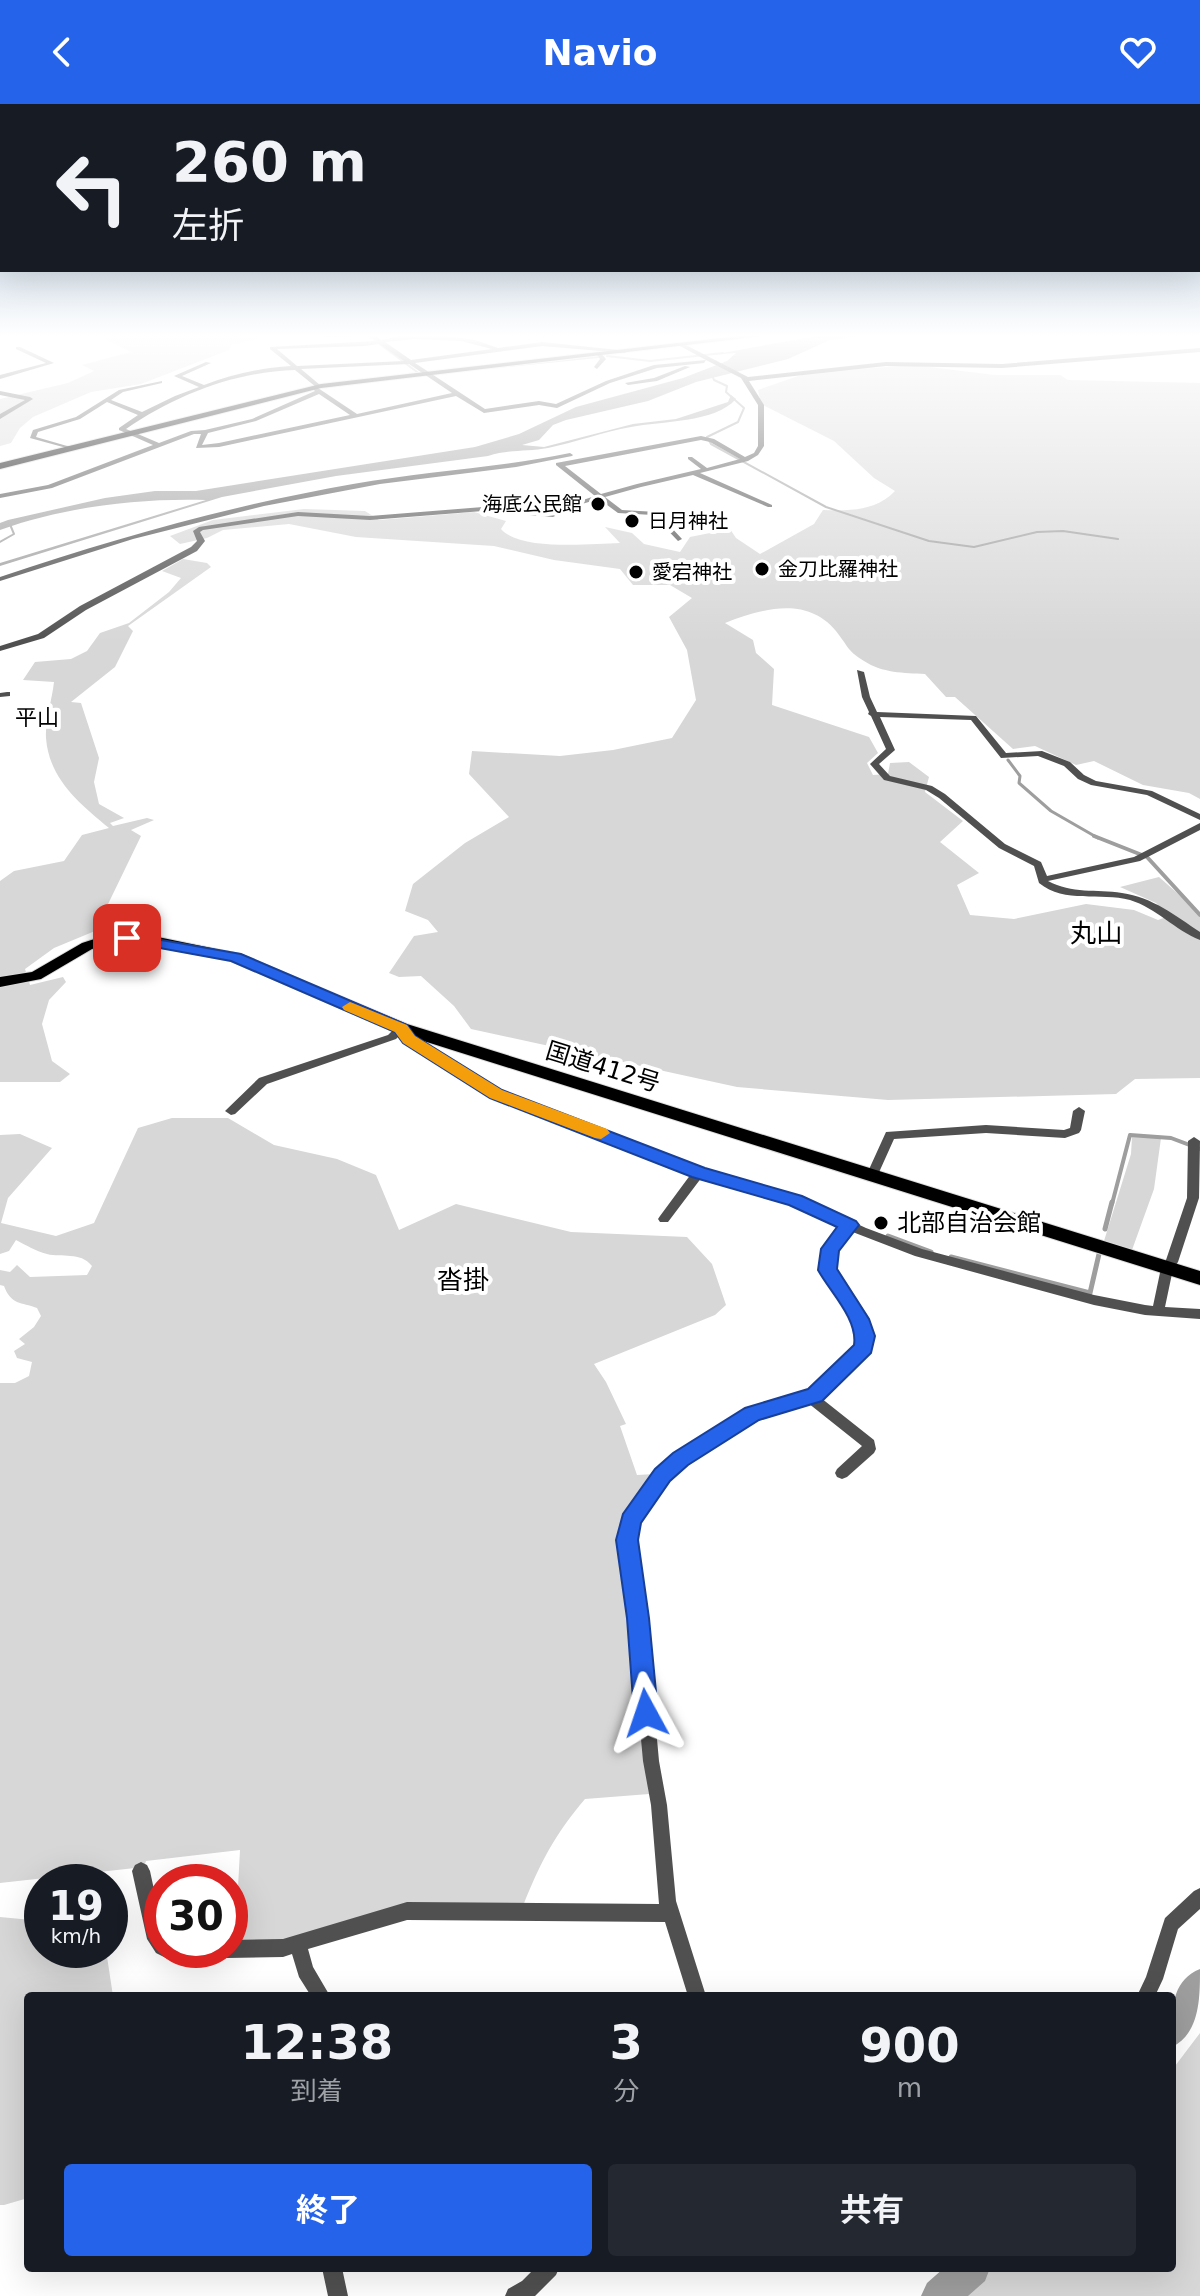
<!DOCTYPE html>
<html lang="ja">
<head>
<meta charset="utf-8">
<style>
  :root { --surface:#171b24; --page:#242831; --text:#f1f3f6; --muted:#9ea1a6; --accent:#2563eb }
  body { margin:0; font-family:"DejaVu Sans","Noto Sans JP",sans-serif; background:var(--page); color:var(--text); height:100vh; display:flex; flex-direction:column; font-size:30px; white-space:nowrap }
  * { box-sizing:border-box; margin:0 }
  p { font-size:26px; color:var(--muted) }
  .icon { flex:none; width:44px; height:44px; fill:none; stroke:currentColor; stroke-width:2; stroke-linecap:round; stroke-linejoin:round }
  .map { position:relative; flex:1; overflow:hidden }
  .details { position:absolute; left:24px; top:1888px; width:1152px; height:280px; display:flex; flex-direction:column; background:var(--surface); border-radius:8px; box-shadow:0 8px 32px #0002 }
  .details>* { flex:none }
  .hud { position:absolute; left:0px; top:0px; width:1200px; height:168px; box-shadow:0 8px 32px #0002; background:#171b24; color:var(--text); overflow:hidden }
  .speed { position:absolute; left:24px; top:1760px; display:flex; gap:16px; font-size:40px; font-weight:700; text-align:center }
  .speed>* { display:grid; place-content:center; width:104px; height:104px; border-radius:50%; background:var(--surface); box-shadow:0 8px 32px #0002; line-height:1 }
  .speed small { font-size:20px; font-weight:400 }
  .speed .limit { border:12px solid #d22; background:#fff; color:#111 }
  .pin { position:absolute; display:grid; place-items:center; width:68px; height:68px; color:#fff; margin:-34px; border-radius:16px; box-shadow:0 4px 12px #0006 }
  .me { position:absolute; width:88px; margin:-44px; rotate:355deg; stroke-linejoin:round; filter:drop-shadow(0 0 6px #0008) }
  .turn { display:flex; align-items:center; gap:28px; height:168px; padding:0 40px; font-size:36px }
  .turn .icon { width:104px; height:104px; stroke-width:2.5 }
  .turn b { display:block; font-size:56px; line-height:68px }
  .eta { display:flex; justify-content:space-evenly; align-items:center; height:136px; text-align:center }
  .eta b { font-size:48px; font-weight:700; line-height:56px }
  .button { display:flex; gap:16px; margin-top:auto; padding:16px 40px }
  .button a { flex:1; height:92px; border-radius:8px; background:var(--accent); color:#fff; font-size:32px; font-weight:700; line-height:92px; text-align:center }
  .button a+a { background:var(--page); color:var(--text) }
  header { display:flex; justify-content:space-between; align-items:center; height:104px; padding:0 40px; background:var(--accent); color:#fff; font-size:36px; font-weight:700 }
  .map>svg:first-child { display:block }
  .green { fill:#d7d7d7 }
  .water { fill:#9e9e9e }
  .lines { fill:none; stroke-linecap:round; stroke-linejoin:round }
  .stream-far3 { stroke:#9e9e9e; stroke-width:2 }
  .stream-far2 { stroke:#9e9e9e; stroke-width:3 }
  .stream-far1 { stroke:#9e9e9e; stroke-width:4 }
  .stream { stroke:#9e9e9e; stroke-width:5 }
  .river { fill:#9e9e9e; fill-rule:evenodd }
  .major-casing { stroke:#dbdbdb; stroke-width:2 }
  .highway-casing { stroke:#dbdbdb; stroke-width:2 }
  .minor { fill:#505050; fill-rule:evenodd }
  .major { fill:#000; fill-rule:evenodd }
  .highway { fill:#000; fill-rule:evenodd }
  .route { fill:#2563eb; stroke:#184099; stroke-width:2 }
  .slow { fill:#f59e0b }
  .poi-dot { fill:#000; stroke:#fff; stroke-width:3 }
  .labels { text-anchor:middle; dominant-baseline:central; stroke-width:8; stroke-linejoin:round; paint-order:stroke }
  .far-poi-label { font-size:20px; fill:#000; stroke:#fff; text-anchor:start }
  .far-neighbourhood-label { font-size:22px; fill:#000; stroke:#fff }
  .street-label { font-size:24px; fill:#000; stroke:#fff }
  .poi-label { font-size:24px; fill:#000; stroke:#fff; text-anchor:start }
  .neighbourhood-label { font-size:26px; fill:#000; stroke:#fff }
</style>
</head>
<body>
<header><svg class="icon" aria-label="back" viewBox="0 0 24 24"><path d="M15 5l-7 7 7 7"/></svg>Navio<svg class="icon" aria-label="heart" viewBox="0 0 24 24"><path d="M12 20l-8-8c-3-5 5-10 8-4 3-6 11-1 8 4z"/></svg></header>
<div class="map">
<svg width="1200" height="2192" viewBox="0 0 1200 2192">
  <rect width="100%" height="100%" fill="#fff"/>
  <path class="green" d="M111 232H268L231 241 229 246 141 280 91 288 33 313 20 324 11 339 0 342V295L68 279 94 267 82 261 131 248 105 235Z
    M913 261 995 271H1060L1068 276 1200 279V695L1189 689 1143 681 1094 657 1076 661 1035 642 1013 645 955 593H946L925 570C904 569 882 569 864 557 849 548 848 543 839 531 810 491 764 504 725 519L753 536 756 549 774 565 772 601 869 633 878 649 867 659 873 671 888 670 890 659 909 658 929 673 925 688 963 717 940 738 979 769 957 781 970 811 1014 815 1086 800 1134 806 1158 816 1169 812 1156 799 1120 783 1159 773 1200 809V974L1135 975 1116 990 888 996 737 983 471 925 454 902 421 872 399 873 389 869 414 832 438 828 428 816 405 807 413 780 465 739 509 713 469 670 472 647 560 652 613 646 672 634 696 596 687 546 669 513 692 494 670 481H633L620 465 554 456 494 442 356 433 289 420 223 426 207 434 180 440 170 432 213 416 304 405 365 407 379 416 474 408 506 417 501 425C520 447 590 440 620 439L605 423 632 429 644 440 680 448 690 433 730 425 736 434 760 450 814 420 823 406C849 407 876 407 895 387L874 374 834 337 761 300 758 286 807 269Z
    M183 455 207 459 211 463 128 522 133 527 115 563 71 598 81 599 99 654 94 678 99 700 124 714 110 719 113 722 147 714 154 716 131 726 141 732 95 827 54 844 25 865 30 881 63 873 66 878 49 896 42 920 52 957 70 970 60 978H0V777L14 767 64 757 82 731 109 724C80 700 49 675 46 634 45 617 52 596 54 578L23 576 35 558 71 555 87 547 100 529 129 519 169 488 181 474 162 467Z
    M172 1014H228L274 1041 337 1055 376 1071 399 1126 456 1100 571 1128 687 1133 712 1160 726 1201 715 1211 594 1260 606 1278 626 1320 620 1322 637 1371 655 1370 625 1412 621 1423 649 1690 585 1695C555 1730 540 1759 523 1802L411 1799 299 1833 266 1838 235 1839 240 1746 146 1757 144 1763 0 1779V1279H15L29 1272 32 1258 17 1254 14 1247 25 1240 19 1235 34 1223 41 1212 37 1204C21 1198 11 1201 4 1182L0 1181V1166L10 1168 17 1161 30 1173 87 1171 92 1162C80 1147 62 1154 47 1150 35 1147 26 1141 16 1136L9 1147 0 1150V1031L20 1030 52 1044 8 1094 1 1119 56 1132 94 1119 138 1024Z
    M1137 1031 1161 1034 1154 1085 1132 1146 1104 1137 1131 1050 1132 1033Z
    M0 1813 42 1817V1846H106L113 1892H28V2094L4 2101H0Z
    M1200 1929V2192H959L993 2164H1172V1966Z"/>
  <path class="water" d="M817 232H860L830 236 788 255 696 278 648 297 566 316 553 321 539 336 522 341 544 343 633 320 676 315 728 298 731 291 736 295C715 319 661 317 631 323 603 328 576 338 548 344 527 348 509 345 488 352L336 372 222 393 0 462V459L206 396C138 394 64 403 0 426V419L8 416 105 394 155 387H196L475 343 519 330 576 303 683 274 727 257 736 249 711 251Z"/>
  <g class="lines">
    <path class="stream-far3" d="M325 232H351
      M369 232 417 268
      M607 252 650 257 723 249
      M497 263 598 253
      M712 271 714 276 727 282 726 288 744 304 738 318 707 333 711 340 826 403 929 437 974 443 1037 428 1063 427 1118 435
      M0 438 14 430 9 418"/>
    <path class="stream-far2" d="M1008 656 1020 672 1019 679 1051 707 1098 734"/>
    <path class="stream-far1" d="M1094 732 1147 753 1200 811
      M1112 1100 1130 1031 1171 1034 1200 1045"/>
    <path class="stream" d="M1105 1125 1112 1098
      M888 1132 931 1148
      M951 1153 1090 1189 1099 1150"/>
    <path class="river" d="M1200 1865C1200 1894 1200 1929 1172 1943 1172 1913 1168 1878 1200 1865Z
      M944 2164H990L985 2177 968 2192H921L927 2179Z"/>
    <defs>
      <path id="major" d="M738 232H763L321 284 0 365V359L321 280Z"/>
      <path id="highway" d="M110 830 158 833 240 850 407 920 1200 1167V1181L395 928 231 857 158 843 111 840 92 845 41 875 0 883V873L32 868 82 839Z"/>
    </defs>
    <use href="#major" class="major-casing"/>
    <use href="#highway" class="highway-casing"/>
    <path class="minor" d="M369 232H376L381 236 401 232H445L475 236 498 244 542 238 628 247 625 249 542 242 415 259 485 305 539 297 556 300 606 277 654 261 706 256 680 242 682 239 748 273 886 258 1002 260 1200 244V248L1002 264 886 262 749 277 764 301V342L758 351 748 357 700 369 772 401V403H768L693 371 641 383 605 393 622 406 657 408 682 435 678 437 653 411 618 409 599 395 575 402 553 413 483 407 370 416 298 412 203 426 200 428 205 437 197 447 86 506 44 534 0 547V542L38 530 80 502 191 443 197 437 193 427 199 423 298 408 370 412 483 403 552 409 571 400 595 392 556 361V359L701 332 714 335 745 353 754 349 758 342V301L741 274 706 256 704 259 657 264 610 279 557 304 539 301 484 309 456 292 219 343 196 344 201 330H194L52 384 0 394V390L48 381 153 341 119 326V324L138 311 107 298 80 315 38 328 36 333 74 344V346L30 334 33 326 76 313 119 286 162 277V279L123 288 111 296 142 308 175 292 199 283 174 272 206 258 211 259 182 272 204 281C233 270 260 264 291 262L270 245V243L376 237ZM415 235 461 237 492 245 411 256 385 238ZM379 240 404 257 297 262 277 245 364 242ZM409 260 452 289 357 310 318 284 320 281 301 265ZM295 266 316 283 313 285 315 287 252 315 205 326 191 327 159 339 126 325C176 291 234 268 295 266ZM319 290 350 311 219 339 202 341 208 329 256 317ZM701 336 710 338 740 355 707 364 692 353H688V355L701 365 637 380 601 390 565 362Z
      M16 243H20L54 259 0 275V271L46 259 16 245Z
      M600 248 606 255 597 265 594 263 600 255 597 250Z
      M685 262 690 263 657 277 628 281 625 279 654 274Z
      M0 287 30 293 33 295 0 315V310L25 296 0 291Z
      M570 349 573 351 572 352 516 363 380 380 264 402 133 435 0 477V473C116 434 233 401 353 380 425 367 498 364 570 349Z
      M857 566 864 568 870 593 877 608 976 612 1006 649 1042 647 1070 658 1084 671 1096 677 1152 687 1200 710V716L1147 691 1091 681 1078 675 1064 662 1038 652 1001 654 971 616 880 613 895 646 879 660 890 672 932 682 945 690 1005 740 1041 758 1047 772 1134 753 1200 719V726L1140 757 1048 777C1072 790 1096 785 1122 789 1152 793 1176 812 1200 828V836C1175 826 1156 804 1130 796 1100 788 1065 800 1039 779L1034 762 999 744 939 694 926 686 884 676 870 660 886 645 871 612 868 610 869 608 862 593Z
      M7 588H10V592L0 593V589Z
      M401 921 405 922 413 934 506 990 703 1065 799 1093 866 1124 922 1145 1094 1191 1145 1201 1153 1202 1161 1164 1166 1156 1187 1094 1188 1037 1194 1033 1200 1037 1199 1094 1178 1158 1173 1165 1165 1203 1200 1205V1215L1145 1211 1094 1201 915 1152 850 1127C841 1135 829 1152 833 1166 835 1171 841 1177 844 1182 857 1201 873 1220 871 1244L821 1294 874 1336 876 1345 874 1349 847 1373 842 1375 837 1373 835 1369 837 1365 862 1342 808 1299 748 1319 673 1368 635 1425 634 1436 646 1514 659 1657 667 1701 676 1797 706 1892H688L665 1818 407 1816 308 1845 313 1863 330 1892H311L299 1873 292 1850 283 1853 168 1855 156 1849 147 1835 132 1767 135 1761 141 1758 147 1761 150 1767 162 1823V1846H230V1836L283 1835 407 1798 659 1800 651 1701 643 1657 630 1514 620 1436 621 1424 663 1360 738 1311 810 1287 858 1242C862 1192 789 1175 840 1122L791 1099 702 1073 668 1118H660L658 1115 660 1112 691 1070 498 996 405 938 400 931 396 935 267 980 235 1010 231 1011 225 1007 259 974 388 931 397 922Z
      M1079 1003 1085 1007 1081 1026 1079 1029 1065 1034 986 1029 894 1035 876 1075H868L866 1072 886 1028 986 1021 1064 1026 1070 1024 1073 1007Z
      M1200 1784V1805L1178 1825 1163 1875 1155 1892H1137L1146 1873 1165 1814 1194 1787Z
      M322 2164H342L348 2192H328Z
      M535 2164H559L556 2171 535 2192H505L508 2185 522 2177Z"/>
    <use href="#major" class="major"/>
    <use href="#highway" class="highway"/>
  </g>
  <linearGradient id="sky" x2="0" y2="1"><stop stop-color="#8aabca"/><stop offset="0.43" stop-color="#fff"/><stop offset="1" stop-color="#fff" stop-opacity="0"/></linearGradient>
  <rect width="1200" height="539" fill="url(#sky)"/>
  <path class="route" d="M127 830 241 850 407 921 415 932 502 986 705 1064 802 1092 856 1117 859 1121 839 1147 837 1165 869 1215 875 1232 871 1249 822 1297 759 1316 688 1361 670 1377 641 1419 638 1436 649 1514 658 1609 654 1617 646 1621 637 1617 634 1609 627 1514 616 1436 623 1410 655 1365 673 1349 745 1304 808 1285 854 1241C858 1215 830 1188 818 1166L821 1145 837 1123 789 1101 692 1073 490 994 403 939 395 928 231 857 121 837V831Z"/>
  <path class="slow" d="M350 898 407 921 415 932 502 986 607 1025 610 1029 601 1035 595 1034 490 994 403 939 395 928 344 906 342 903Z"/>
  <g class="poi-dot">
    <circle cx="598" cy="400" r="8"/>
    <circle cx="632" cy="417" r="8"/>
    <circle cx="762" cy="465" r="8"/>
    <circle cx="636" cy="468" r="8"/>
    <circle cx="881" cy="1119" r="8"/>
  </g>
  <g class="labels">
    <g class="far-poi-label">
      <text x="582" y="400" text-anchor="end">海底公民館</text>
      <text x="648" y="417">日月神社</text>
      <text x="778" y="465">金刀比羅神社</text>
      <text x="652" y="468">愛宕神社</text>
    </g>
    <g class="far-neighbourhood-label">
      <text x="37" y="613">平山</text>
    </g>
    <g class="street-label">
      <text transform="translate(603 963) rotate(17)">国道412号</text>
    </g>
    <g class="poi-label">
      <text x="897" y="1119">北部自治会館</text>
    </g>
    <g class="neighbourhood-label">
      <text x="1096" y="829">丸山</text>
      <text x="463" y="1176">沓掛</text>
    </g>
  </g>
</svg>
<div class="speed"><div>19<small>km/h</small></div><div class="limit">30</div></div>
<div class="pin" style="left:127px;top:834px;background:#d93025"><svg class="icon" aria-label="arrive" viewBox="0 0 24 24"><path d="M6 21V4h12l-3 4 3 4H6"/></svg></div>
<svg class="me" style="left:646px;top:1609px" viewBox="-20 -20 40 40"><path d="M0-17L14 15 0 8-14 15z" fill="#2563eb" stroke="#fff" stroke-width="4"/></svg>
<div class="hud">
<div class="turn"><svg class="icon" aria-label="left" viewBox="0 0 24 24"><path d="M17 20v-9H6M10 6l-5 5 5 5"/></svg><div><b>260 m</b>左折</div></div>
</div>
<section class="details">
<div class="eta">
<div><b>12:38</b><p>到着</p></div>
<div><b>3</b><p>分</p></div>
<div><b>900</b><p>m</p></div>
</div>
<div class="button"><a>終了</a><a>共有</a></div>
</section>
</div>
</body>
</html>
